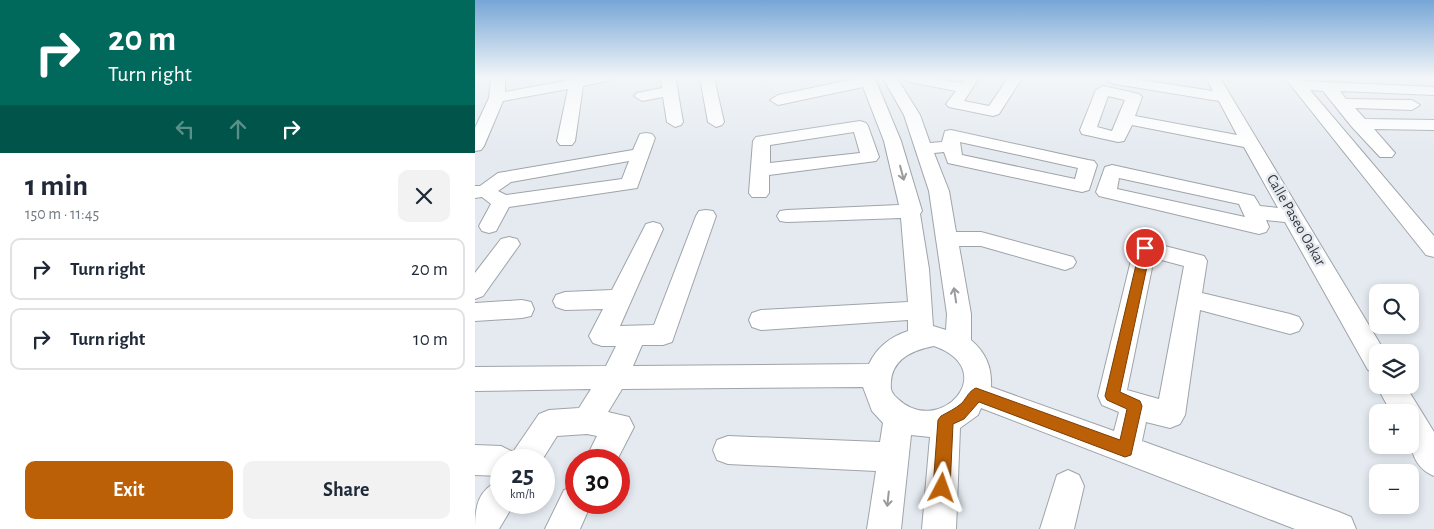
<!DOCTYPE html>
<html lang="en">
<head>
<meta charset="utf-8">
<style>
  :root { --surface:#fff; --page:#f2f2f3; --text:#1f2937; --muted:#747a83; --line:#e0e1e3; --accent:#bb6007 }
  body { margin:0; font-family:"Alegreya Sans",sans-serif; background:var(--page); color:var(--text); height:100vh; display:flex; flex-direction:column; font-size:19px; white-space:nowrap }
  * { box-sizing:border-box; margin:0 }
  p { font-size:16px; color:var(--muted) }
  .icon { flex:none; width:28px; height:28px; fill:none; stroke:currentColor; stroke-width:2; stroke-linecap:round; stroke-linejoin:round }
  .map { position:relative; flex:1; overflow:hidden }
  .side { display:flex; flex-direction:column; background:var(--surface); width:475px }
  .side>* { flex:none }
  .hud { background:#00695c; color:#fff; overflow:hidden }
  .controls { position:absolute; left:894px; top:284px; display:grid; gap:10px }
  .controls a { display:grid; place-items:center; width:50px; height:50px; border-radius:10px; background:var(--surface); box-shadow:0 2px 8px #0003; font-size:25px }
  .speed { position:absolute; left:15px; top:449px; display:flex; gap:10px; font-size:25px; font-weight:700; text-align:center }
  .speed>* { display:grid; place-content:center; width:65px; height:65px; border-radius:50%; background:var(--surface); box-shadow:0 2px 8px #0003; line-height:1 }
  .speed small { font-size:12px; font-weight:400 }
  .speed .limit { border:8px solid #d22; background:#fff; color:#111 }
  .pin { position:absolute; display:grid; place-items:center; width:42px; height:42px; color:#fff; margin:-21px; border:2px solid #fff; border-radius:50%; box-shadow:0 1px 5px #0007 }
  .me { position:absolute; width:55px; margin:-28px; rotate:4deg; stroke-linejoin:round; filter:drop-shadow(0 0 4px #0008) }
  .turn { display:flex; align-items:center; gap:18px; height:105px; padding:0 25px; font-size:22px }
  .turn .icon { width:65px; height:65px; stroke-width:2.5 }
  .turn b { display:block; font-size:35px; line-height:42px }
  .lanes { display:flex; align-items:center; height:48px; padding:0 25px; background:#0003; justify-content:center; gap:25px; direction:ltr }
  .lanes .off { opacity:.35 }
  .round { display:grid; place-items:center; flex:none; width:52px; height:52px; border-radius:10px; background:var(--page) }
  .overview { display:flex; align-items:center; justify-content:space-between; height:85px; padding:0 25px }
  h1 { font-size:30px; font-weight:600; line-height:38px }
  .cta { display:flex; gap:10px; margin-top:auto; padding:10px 25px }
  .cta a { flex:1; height:58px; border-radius:10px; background:var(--accent); color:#fff; font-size:20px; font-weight:600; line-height:58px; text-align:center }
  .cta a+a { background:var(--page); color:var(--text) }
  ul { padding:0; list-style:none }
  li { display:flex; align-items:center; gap:15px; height:62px; margin:0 10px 8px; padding:0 15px; border:2px solid var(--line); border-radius:10px }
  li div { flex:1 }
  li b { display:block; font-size:19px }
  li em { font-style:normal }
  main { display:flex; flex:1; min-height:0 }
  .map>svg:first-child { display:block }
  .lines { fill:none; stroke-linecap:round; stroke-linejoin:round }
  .street-casing { stroke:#9fa4aa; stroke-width:2 }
  .street { fill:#fff; fill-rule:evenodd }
  .oneway { stroke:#9a9a9c }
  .route { fill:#bb6007; stroke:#7a3e05 }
  .labels { text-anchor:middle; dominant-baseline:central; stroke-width:5; stroke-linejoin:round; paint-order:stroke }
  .street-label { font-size:15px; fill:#343639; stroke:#e4eaf0 }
</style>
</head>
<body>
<main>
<section class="side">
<div class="hud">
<div class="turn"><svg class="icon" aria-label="right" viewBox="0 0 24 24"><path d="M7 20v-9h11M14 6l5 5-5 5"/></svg><div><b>20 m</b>Turn right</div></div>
<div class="lanes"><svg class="icon off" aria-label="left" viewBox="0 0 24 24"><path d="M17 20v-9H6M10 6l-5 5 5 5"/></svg><svg class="icon off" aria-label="ahead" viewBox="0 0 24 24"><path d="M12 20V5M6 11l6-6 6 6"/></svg><svg class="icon" aria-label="right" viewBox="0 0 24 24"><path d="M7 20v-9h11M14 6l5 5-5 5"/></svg></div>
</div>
<div class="overview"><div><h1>1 min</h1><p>150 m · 11:45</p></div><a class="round"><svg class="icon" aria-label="close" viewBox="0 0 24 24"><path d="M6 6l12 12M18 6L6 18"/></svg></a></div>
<ul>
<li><svg class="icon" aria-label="right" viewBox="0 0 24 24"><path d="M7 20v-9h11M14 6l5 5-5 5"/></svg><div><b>Turn right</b></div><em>20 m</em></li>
<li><svg class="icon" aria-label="right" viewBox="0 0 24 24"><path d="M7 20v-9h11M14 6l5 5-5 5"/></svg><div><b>Turn right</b></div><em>10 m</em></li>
</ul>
<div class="cta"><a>Exit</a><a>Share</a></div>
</section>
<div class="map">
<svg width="959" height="529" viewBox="0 0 959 529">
  <rect width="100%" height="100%" fill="#e4eaf0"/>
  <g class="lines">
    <defs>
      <path id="street" d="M16 78H30V92L105 78H134L132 81 108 86 100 141 97 145H85L82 141 93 89 28 101 9 146 6 150 0 151V128L14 98Z
        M186 78H203L201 81 208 122 206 125 200 127 192 122 188 97 167 101 159 96 162 93 187 88Z
        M225 78H239L249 122 247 125 241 127 233 122Z
        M385 78H399L401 81 426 141 447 211 445 214 454 269 458 326 471 330 472 314 454 191 429 115 408 78H422L445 115 455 143 467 142 470 131 476 130 613 160 619 161 622 165 614 190 607 192 473 163 469 152 459 153 474 191 481 232H506L598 257 601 262 598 267 590 270 506 246H484L496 314V340C511 353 517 367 516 387L639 431 644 412 627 405 623 396 659 248 662 243 670 241 729 256 732 261 727 293 815 314 824 317 828 324 824 331 815 334 725 310 710 415 705 424 695 428 671 422 667 441 864 512 876 517 881 529H820L506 408 503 415 485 428 481 529H447L455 437 436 435 426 529H392L401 471 253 464 242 460 238 450 242 440 253 436 405 442 408 423 397 411 388 387 147 389 133 412 154 417 159 427 142 460H110L122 436 112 434 82 436 67 460H26V476L0 475V445L26 446 38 452 64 414 74 410 104 408 116 389 0 391V367L131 366 141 346H127L118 343 114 336 128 309 90 310 81 307 78 301 81 295 90 292 137 290 171 224 178 222 185 224 188 229 145 326 179 325 221 216 224 211 231 210 238 211 241 216 197 342 188 345H167L158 366 394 364C402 347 415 337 433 331V320L286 330 277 327 274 320 277 313 286 310 433 302 426 218 312 222 305 221 302 216 305 211 312 210 424 205 409 141 388 87 303 105 295 100 303 95ZM485 142 603 168 600 179 487 155ZM679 258 709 266 684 399 652 390ZM459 346C527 370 465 438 423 399 417 394 415 390 416 382 417 359 438 350 459 346Z
        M428 78H458L487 83 491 78H504L489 101 514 106 533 78H547L524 114 518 116 474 107 471 104 481 91 435 82Z
        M634 78H653L738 91 731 78H745L910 352H902V373L893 370 810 222 791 220 794 227 791 232 784 234 624 196 621 192 630 167 637 165 779 196 785 206 803 208 769 147 657 125 649 141 643 142 607 134 605 130 621 90 628 86 664 94 667 97 660 116 762 135 744 101 640 84 635 83 633 80ZM633 96 650 100 637 131 622 127ZM644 178 764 204 770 217 642 189Z
        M810 78H824L827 81 959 87V95L865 91 871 99 937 100 945 105 937 110 880 108 890 119 959 120V130L899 129 920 153 917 157H905L877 127 848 91 835 90 959 236V257L951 255Z
        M385 121 391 123 393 126 404 157 401 161 294 175V193L291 197H277L274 193 278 141 281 137ZM379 132 385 153 295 163V145Z
        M171 133 177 134 180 138 162 188 34 207 21 231 14 233 7 231 4 226 16 204 7 197 0 198V186H5L23 173 158 150 165 134ZM154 161 147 179 31 195 23 191 36 182Z
        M34 237 42 239 45 244 8 296 0 299V273L26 239Z
        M47 300 56 302 59 309 56 316 47 318 0 321V303Z
        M902 382V385H930L959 432V476C932 465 935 437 935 412H916L901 385Z
        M593 470 604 475 609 486 599 529H565L582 475Z
        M26 480V502H40L24 529H0C0 506 3 489 26 480Z
        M101 486V502H117L105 529H70L89 490Z"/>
    </defs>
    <use href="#street" class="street-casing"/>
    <use href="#street" class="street"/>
  </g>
  <defs><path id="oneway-shaft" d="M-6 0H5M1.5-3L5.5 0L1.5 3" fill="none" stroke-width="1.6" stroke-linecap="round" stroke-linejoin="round" transform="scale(1.25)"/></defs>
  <g class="oneway">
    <use href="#oneway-shaft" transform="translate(427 173) rotate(75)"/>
    <use href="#oneway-shaft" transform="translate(480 295) rotate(-99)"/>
    <use href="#oneway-shaft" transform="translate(413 499) rotate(96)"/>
  </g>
  <linearGradient id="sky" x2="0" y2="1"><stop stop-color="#76a6d6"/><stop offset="0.51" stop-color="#f3f6f8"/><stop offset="1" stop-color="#f3f6f8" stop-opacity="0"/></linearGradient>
  <rect width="959" height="152" fill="url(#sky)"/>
  <path class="route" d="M670 244 676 248 645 392 665 401 667 406 656 455 650 457 504 402 489 419 478 424 475 488 472 493 467 496 461 493 458 488 463 420 466 416C473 412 480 409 487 403 492 397 494 391 501 388L645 440 652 409 632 400 630 396 665 248Z"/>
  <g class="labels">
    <g class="street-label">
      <text transform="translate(821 220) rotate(60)">Calle Paseo Oakar</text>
    </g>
  </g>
</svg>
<div class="controls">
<a><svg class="icon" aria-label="search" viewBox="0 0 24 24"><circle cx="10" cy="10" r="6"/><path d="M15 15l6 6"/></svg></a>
<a><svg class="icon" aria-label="layers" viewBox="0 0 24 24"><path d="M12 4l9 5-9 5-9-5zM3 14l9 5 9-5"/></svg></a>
<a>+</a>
<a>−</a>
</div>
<div class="speed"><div>25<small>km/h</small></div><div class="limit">30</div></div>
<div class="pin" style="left:670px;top:248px;background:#d93025"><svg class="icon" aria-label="arrive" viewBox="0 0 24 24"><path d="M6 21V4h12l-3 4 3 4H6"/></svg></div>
<svg class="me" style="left:467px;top:488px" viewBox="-20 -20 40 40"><path d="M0-17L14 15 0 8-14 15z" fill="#bb6007" stroke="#fff" stroke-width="4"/></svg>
</div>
</main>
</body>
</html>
